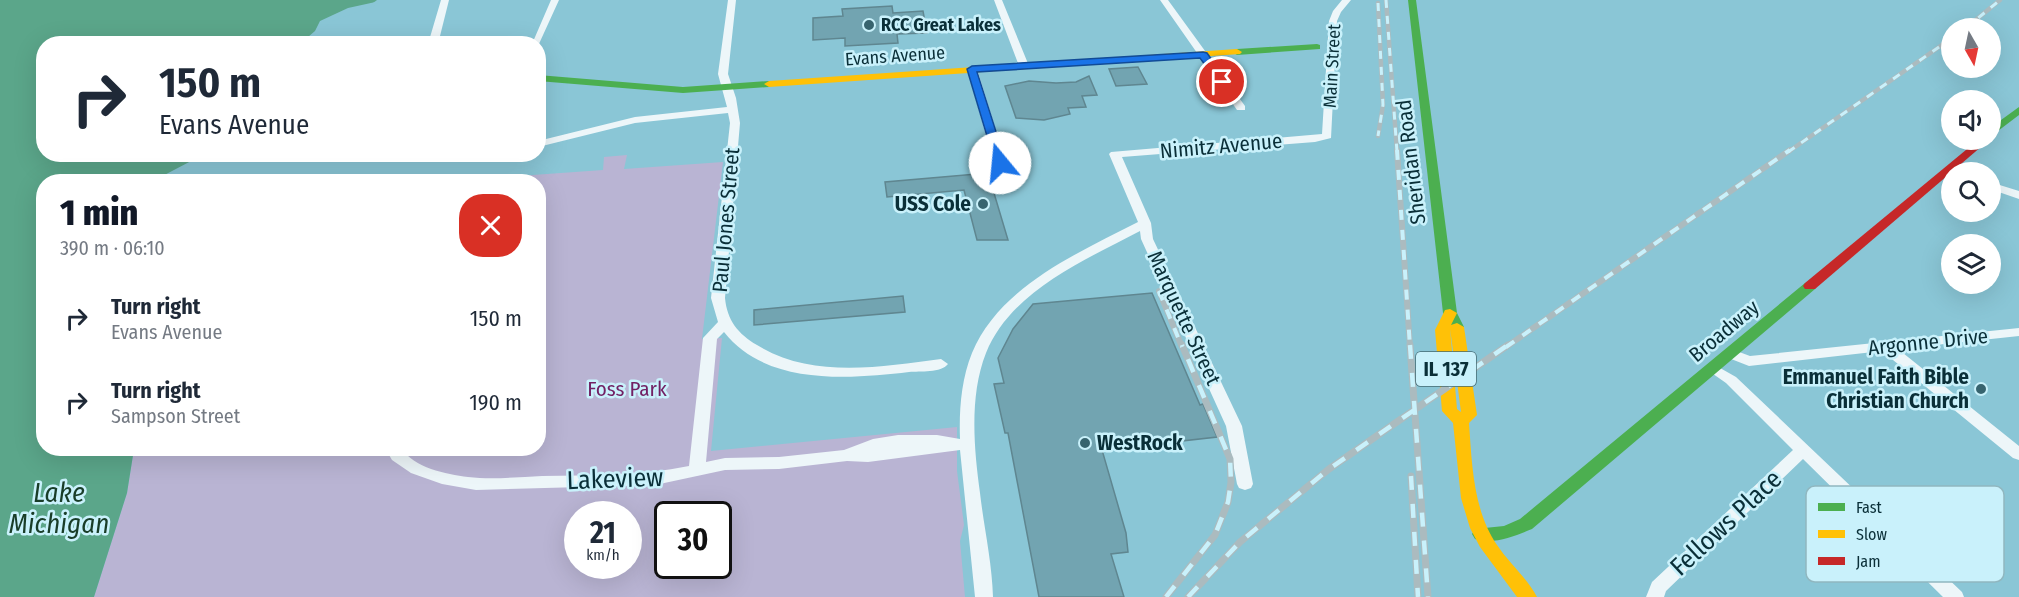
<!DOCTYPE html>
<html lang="en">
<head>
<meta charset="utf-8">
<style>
  :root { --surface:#fff; --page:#f6f6f7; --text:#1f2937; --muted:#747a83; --accent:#111827 }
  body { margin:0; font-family:"Fira Sans Condensed",sans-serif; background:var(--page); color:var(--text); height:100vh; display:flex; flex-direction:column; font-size:22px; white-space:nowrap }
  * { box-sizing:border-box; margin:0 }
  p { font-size:20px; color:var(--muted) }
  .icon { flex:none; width:33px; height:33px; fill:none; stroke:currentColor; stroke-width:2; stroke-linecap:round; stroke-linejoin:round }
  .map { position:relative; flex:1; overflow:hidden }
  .details { position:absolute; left:36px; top:174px; width:510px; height:282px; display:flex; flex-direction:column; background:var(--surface); border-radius:24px; box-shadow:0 6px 24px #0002 }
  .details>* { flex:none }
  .guide { position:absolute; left:36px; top:36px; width:510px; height:126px; border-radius:24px; box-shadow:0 6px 24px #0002; background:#fff; color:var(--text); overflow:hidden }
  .needle { width:39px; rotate:171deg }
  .tools { position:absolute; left:1941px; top:18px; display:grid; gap:12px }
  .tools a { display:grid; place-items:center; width:60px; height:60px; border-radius:50%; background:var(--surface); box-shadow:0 6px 24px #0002; font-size:30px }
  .speed { position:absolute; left:564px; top:501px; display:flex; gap:12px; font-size:30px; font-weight:700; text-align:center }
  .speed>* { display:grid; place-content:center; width:78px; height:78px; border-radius:50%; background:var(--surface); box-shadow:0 6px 24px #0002; line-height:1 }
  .speed small { font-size:15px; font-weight:400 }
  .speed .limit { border:3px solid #111; border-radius:9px; background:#fff; color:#111 }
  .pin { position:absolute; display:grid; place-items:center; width:51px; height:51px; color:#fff; margin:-26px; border:3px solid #fff; border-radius:50%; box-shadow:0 2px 6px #0007 }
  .me { position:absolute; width:66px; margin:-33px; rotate:343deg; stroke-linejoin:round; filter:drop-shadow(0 0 4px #0008) }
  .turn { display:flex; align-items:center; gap:21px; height:126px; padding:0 24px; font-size:27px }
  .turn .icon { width:78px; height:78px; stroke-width:2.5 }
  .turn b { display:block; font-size:42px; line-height:51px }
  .round { display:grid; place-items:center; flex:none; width:63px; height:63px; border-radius:24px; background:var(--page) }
  .overview { display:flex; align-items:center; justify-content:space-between; height:102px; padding:0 24px }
  h1 { font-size:36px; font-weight:800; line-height:45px; color:var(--accent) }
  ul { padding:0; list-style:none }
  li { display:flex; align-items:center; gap:18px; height:84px; padding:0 24px }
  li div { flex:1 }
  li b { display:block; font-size:22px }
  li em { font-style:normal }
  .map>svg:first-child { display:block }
  .green { fill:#b9b4d3; fill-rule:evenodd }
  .water { fill:#5ba68a }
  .pier { fill:#8ac6d6 }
  .building { fill:#72a4b1; stroke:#5f8690; stroke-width:1.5 }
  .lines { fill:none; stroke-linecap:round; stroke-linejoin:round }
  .street { fill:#edf6f9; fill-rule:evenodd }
  .fast { fill:#4caf50; fill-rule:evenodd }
  .slow { fill:#ffc107; fill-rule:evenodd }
  .jam { fill:#c62828; fill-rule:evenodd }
  .rail-far2-casing { stroke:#abbbbf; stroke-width:4.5 }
  .rail-far1-casing { stroke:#abbbbf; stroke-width:6 }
  .rail-casing { stroke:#abbbbf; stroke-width:7 }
  .rail-far2 { stroke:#c9f1fb; stroke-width:3; stroke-dasharray:8; stroke-linecap:butt }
  .rail-far1 { stroke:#c9f1fb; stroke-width:4; stroke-dasharray:10; stroke-linecap:butt }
  .rail { stroke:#c9f1fb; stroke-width:4.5; stroke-dasharray:14; stroke-linecap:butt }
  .route { fill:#1a73e8; stroke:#114b97; stroke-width:1.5 }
  .poi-dot { fill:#37646f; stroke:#c9f1fb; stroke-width:2 }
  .labels { text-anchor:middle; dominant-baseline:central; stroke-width:5; stroke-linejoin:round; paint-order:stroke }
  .far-poi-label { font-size:18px; font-weight:bold; fill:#0a2f38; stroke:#c9f1fb; text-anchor:start }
  .far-street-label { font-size:18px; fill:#0a2f38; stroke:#c9f1fb }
  .shield { fill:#c9f1fb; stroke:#436972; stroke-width:1.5 }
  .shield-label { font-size:20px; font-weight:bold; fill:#0a2f38 }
  .street-label { font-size:21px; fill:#0a2f38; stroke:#c9f1fb }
  .poi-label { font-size:21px; font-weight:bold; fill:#0a2f38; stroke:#c9f1fb; text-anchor:end }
  .park-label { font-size:21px; fill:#722164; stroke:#c9f1fb }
  .near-street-label { font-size:26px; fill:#0a2f38; stroke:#c9f1fb }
  .near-water-label { font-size:27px; font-style:italic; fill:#193d28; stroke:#c9f1fb }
  .key { fill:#c9f1fb; stroke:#90b7c0; stroke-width:1.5 }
  .key-label { font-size:16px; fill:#0a2f38 }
</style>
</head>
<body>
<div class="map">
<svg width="2019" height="597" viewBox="0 0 2019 597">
  <rect width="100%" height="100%" fill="#8ac6d6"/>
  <path class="green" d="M627 155 624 169 723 162 702 339 722 338 711 451 957 427V471L964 525 960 541 965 597H94L127 493 134 449 538 448V182L450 181 603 170 604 157ZM578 514H628V566H578ZM668 514H718V566H668Z"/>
  <path class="water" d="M0 0H377L373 3 337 15 304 43 44 44V154L223 155 172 181 44 182V448L134 449 127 493 94 597H0Z"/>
  <path class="pier" d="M380 1 374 6 330 22 315 39 309 44 301 43 315 31 320 21 348 8Z
    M193 160 218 161 176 182 153 181Z"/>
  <path class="building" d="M892 6 893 13 923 11 927 33 897 34 898 43 845 46V38L813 40V18L843 16 842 9Z
    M1138 67 1147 84 1116 86 1109 69Z
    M1089 76 1097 95 1082 96 1086 107 1068 108 1070 114 1044 120 1016 118 1005 86 1029 81 1056 83 1076 82Z
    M988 173 1008 240H977L964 190 887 197 885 182Z
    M1152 293 1200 405 1203 404 1217 437 1102 450 1126 533 1128 552 1111 554 1124 597H1039L1008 433H1005L994 384 1004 383 998 358 1013 329 1033 304Z
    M903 296 905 312 754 325V310Z"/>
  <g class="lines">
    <path class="street" d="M441 0H449L438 44H428Z
      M551 0H559L538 46V44H532Z
      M728 0H736L728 74 736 98 740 123 725 298C727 320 738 334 757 345 812 379 880 367 941 359L948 364C941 373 920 371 909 372 849 379 766 386 724 332L717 339 706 462 725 458 779 457 844 450 873 439 898 435H937L960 439C959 411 961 380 972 353 1000 286 1078 253 1138 222L1109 154 1111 152 1322 134 1329 21 1333 11 1342 0H1351L1341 12 1337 21 1331 138 1315 142 1122 157 1151 223 1153 239 1242 426 1253 484 1251 488 1245 490 1239 488 1237 484 1226 426 1141 239 1140 231C1085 260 1011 291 986 353 969 396 974 449 980 493 984 528 992 562 993 597H975L960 450 868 462 847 461 779 469 725 470 655 485 476 490 442 484 411 473 392 460 385 448H401C414 468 446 474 468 477 492 480 518 477 542 476 591 475 641 476 689 466L703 338 718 322 711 298 730 123 728 113 635 123 538 147V141L635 117 727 107 718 74Z
      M994 0H1002L1029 66 1027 68 1019 66Z
      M1160 0H1168L1245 106V110H1237Z
      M972 66 977 69 1006 163 1004 165 1000 166 994 163 967 69Z
      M1990 182 2019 191V199L1990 189Z
      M2019 328V336L1898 349 2019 446V460L2013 458 1882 351 1749 366 1726 357 1724 354 1731 349 1750 356Z
      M1713 364 1736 377 1962 592 1964 597H1943L1803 459 1666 591 1664 597H1646L1652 582 1793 450 1726 383 1706 369Z"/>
    <path class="fast" d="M1408 0H1416L1457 313 1464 327 1457 331 1452 330 1443 313Z
      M1317 44 1320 45V49L1237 55 1232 52 1237 49Z
      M538 75 683 87 769 81 774 84 769 87 683 93 538 81Z
      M2019 107V115L1990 137V128Z
      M1810 282 1815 283 1817 286 1815 289 1532 529C1515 536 1494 545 1475 539L1472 534 1475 529 1504 526 1520 519 1805 283Z"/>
    <path class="slow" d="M1237 49 1242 52 1240 54 769 87 764 84 769 81Z
      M1450 309 1457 313 1451 325 1457 323 1464 327 1477 415 1469 423C1472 464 1473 510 1497 545 1509 563 1527 578 1537 597H1517L1480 547 1470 528 1461 498 1453 423 1442 411 1435 330 1445 310ZM1450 328 1461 412 1457 409Z"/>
    <path class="jam" d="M1978 140H1989L1815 289H1805L1803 286 1805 283Z"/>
    <defs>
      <path id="rail-far2" d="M1386 0 1397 152
        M1378 3 1383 105 1378 136
        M1966 28 2000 0
        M1788 152 1952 38"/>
      <path id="rail-far1" d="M1397 150 1410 347
        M1159 291 1182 347
        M1506 347 1790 150"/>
      <path id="rail" d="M1410 345 1428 597
        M1411 476 1418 597
        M1166 597 1215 535 1228 502 1231 482 1230 459 1182 345
        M1188 597 1240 542 1329 469 1508 345"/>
    </defs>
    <use href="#rail-far2" class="rail-far2-casing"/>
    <use href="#rail-far1" class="rail-far1-casing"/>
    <use href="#rail" class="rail-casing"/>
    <use href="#rail-far2" class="rail-far2"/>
    <use href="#rail-far1" class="rail-far1"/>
    <use href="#rail" class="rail"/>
  </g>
  <path class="route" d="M1203 52 1207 53 1226 80V84H1219L1200 58 977 72 1006 163 1000 166 995 163 967 69 972 66Z"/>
  <g class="poi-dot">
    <circle cx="869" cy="25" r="6"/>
    <circle cx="983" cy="204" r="6"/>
    <circle cx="1981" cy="389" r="6"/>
    <circle cx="1085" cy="443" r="6"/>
  </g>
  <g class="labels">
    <g class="far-poi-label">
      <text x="881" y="25">RCC Great Lakes</text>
    </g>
    <g class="far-street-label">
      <text transform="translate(895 56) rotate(-4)">Evans Avenue</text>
      <text transform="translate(1332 66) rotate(-87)">Main Street</text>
    </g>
    <rect class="shield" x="1416" y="352" width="60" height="34" rx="4.5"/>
    <g class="shield-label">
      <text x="1446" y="369">IL 137</text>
    </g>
    <g class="street-label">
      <text transform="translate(1221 146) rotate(-5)">Nimitz Avenue</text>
      <text transform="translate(1411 162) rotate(-97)">Sheridan Road</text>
      <text transform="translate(726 220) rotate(-85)">Paul Jones Street</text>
      <text transform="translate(1184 318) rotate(65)">Marquette Street</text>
      <text transform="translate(1724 331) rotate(-40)">Broadway</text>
      <text transform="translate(1928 342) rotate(-6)">Argonne Drive</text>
    </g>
    <g class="poi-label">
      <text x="971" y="204">USS Cole</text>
      <text x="1969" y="377">Emmanuel Faith Bible<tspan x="1969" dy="24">Christian Church</tspan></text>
      <text x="1097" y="443" text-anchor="start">WestRock</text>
    </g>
    <g class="park-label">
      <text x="627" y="389">Foss Park</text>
    </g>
    <g class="near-street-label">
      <text transform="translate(615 479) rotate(-2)">Lakeview</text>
      <text transform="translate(1726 523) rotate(-43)">Fellows Place</text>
    </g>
    <g class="near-water-label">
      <text x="59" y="493">Lake<tspan x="59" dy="31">Michigan</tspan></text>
    </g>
  </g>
  <rect x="1806" y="486" width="198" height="96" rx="9" class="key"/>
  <rect x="1818" y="503" width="27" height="8" fill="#4caf50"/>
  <rect x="1818" y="530" width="27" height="8" fill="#ffc107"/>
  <rect x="1818" y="557" width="27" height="8" fill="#c62828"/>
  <g class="key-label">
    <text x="1856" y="513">Fast</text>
    <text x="1856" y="540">Slow</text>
    <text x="1856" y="567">Jam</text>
  </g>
</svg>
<div class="tools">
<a><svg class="needle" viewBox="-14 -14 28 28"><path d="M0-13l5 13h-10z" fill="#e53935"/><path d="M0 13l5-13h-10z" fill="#747a83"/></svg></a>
<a><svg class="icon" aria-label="sound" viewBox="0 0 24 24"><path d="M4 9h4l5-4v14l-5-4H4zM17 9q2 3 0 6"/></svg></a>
<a><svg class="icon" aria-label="search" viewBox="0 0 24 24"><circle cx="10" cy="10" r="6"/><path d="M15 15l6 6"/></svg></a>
<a><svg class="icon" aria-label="layers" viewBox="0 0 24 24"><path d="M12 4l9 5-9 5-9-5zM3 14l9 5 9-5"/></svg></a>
</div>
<div class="speed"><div>21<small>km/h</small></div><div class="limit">30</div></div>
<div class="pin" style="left:1222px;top:82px;background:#d93025"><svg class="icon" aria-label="arrive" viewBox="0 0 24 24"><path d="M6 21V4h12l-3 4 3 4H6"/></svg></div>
<svg class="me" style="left:1000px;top:163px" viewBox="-20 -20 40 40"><circle r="19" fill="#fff"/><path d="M0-13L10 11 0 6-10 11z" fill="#1a73e8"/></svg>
<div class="guide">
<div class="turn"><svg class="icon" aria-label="right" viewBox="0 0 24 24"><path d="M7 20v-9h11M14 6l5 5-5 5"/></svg><div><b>150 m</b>Evans Avenue</div></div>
</div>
<section class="details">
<div class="overview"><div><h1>1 min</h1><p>390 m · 06:10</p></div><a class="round" style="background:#d93025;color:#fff"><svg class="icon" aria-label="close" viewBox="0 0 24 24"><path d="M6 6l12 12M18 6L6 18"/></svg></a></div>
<ul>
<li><svg class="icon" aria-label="right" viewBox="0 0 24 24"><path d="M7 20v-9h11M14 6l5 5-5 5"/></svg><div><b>Turn right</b><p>Evans Avenue</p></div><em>150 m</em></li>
<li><svg class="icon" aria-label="right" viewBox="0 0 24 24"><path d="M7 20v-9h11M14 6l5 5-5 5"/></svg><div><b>Turn right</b><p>Sampson Street</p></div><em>190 m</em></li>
</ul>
</section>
</div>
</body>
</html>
